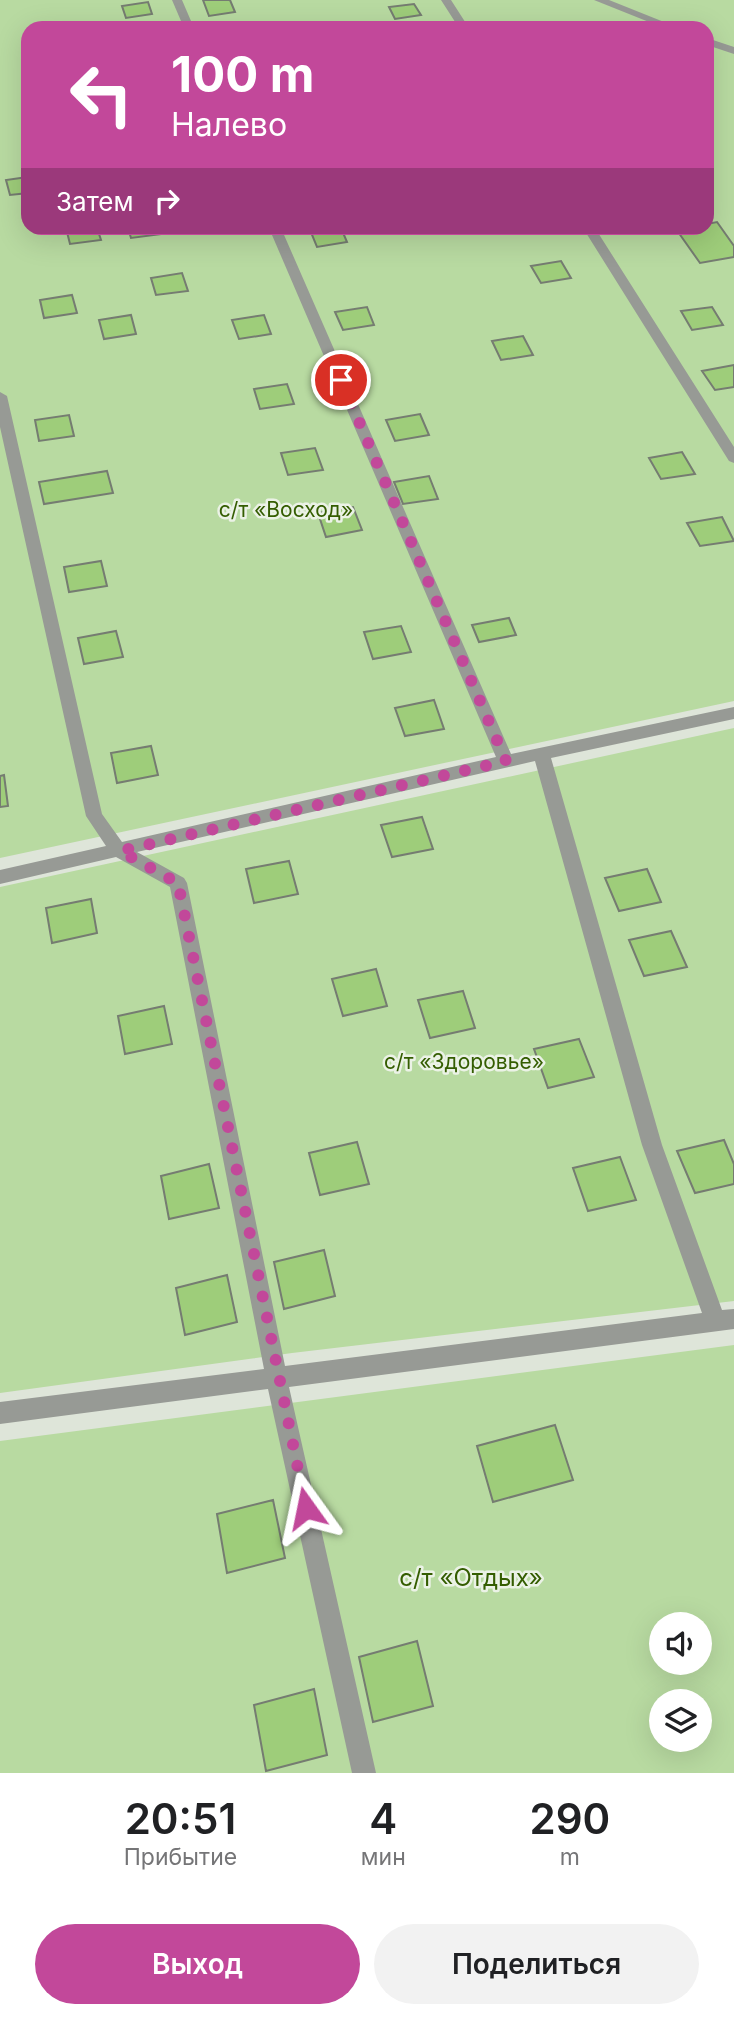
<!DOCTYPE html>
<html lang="ru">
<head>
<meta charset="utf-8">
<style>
  :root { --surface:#fff; --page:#f2f2f2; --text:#202124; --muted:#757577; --accent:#c2489a }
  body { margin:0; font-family:Inter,sans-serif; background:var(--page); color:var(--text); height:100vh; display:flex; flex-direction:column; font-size:26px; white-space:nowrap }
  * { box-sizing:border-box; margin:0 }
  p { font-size:23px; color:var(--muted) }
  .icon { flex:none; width:38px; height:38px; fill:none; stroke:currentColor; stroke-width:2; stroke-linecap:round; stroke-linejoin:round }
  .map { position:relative; height:1773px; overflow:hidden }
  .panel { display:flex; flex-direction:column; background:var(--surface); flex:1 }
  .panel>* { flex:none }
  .hud { position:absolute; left:21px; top:21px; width:693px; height:214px; border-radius:21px; box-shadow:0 7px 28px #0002; background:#c2489a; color:#fff; overflow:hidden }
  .tools { position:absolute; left:649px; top:1612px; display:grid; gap:14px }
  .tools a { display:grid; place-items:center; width:63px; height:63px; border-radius:50%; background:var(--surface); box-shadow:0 7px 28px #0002; font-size:35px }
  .pin { position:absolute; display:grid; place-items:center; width:60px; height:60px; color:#fff; margin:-30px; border:4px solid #fff; border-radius:50%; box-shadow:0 2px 7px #0007 }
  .me { position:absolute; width:77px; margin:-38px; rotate:348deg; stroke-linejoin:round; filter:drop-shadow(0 0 5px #0008) }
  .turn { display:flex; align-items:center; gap:24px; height:147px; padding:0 35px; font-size:32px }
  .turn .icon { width:91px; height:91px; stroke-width:2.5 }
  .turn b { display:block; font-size:49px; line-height:60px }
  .then { display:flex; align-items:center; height:66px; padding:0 35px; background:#0003; gap:14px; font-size:26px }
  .eta { display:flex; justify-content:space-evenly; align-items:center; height:119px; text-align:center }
  .eta b { font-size:42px; font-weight:600; line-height:49px }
  .primary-button { display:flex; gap:14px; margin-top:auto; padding:14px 35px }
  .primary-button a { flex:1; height:80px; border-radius:42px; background:var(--accent); color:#fff; font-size:28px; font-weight:600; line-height:80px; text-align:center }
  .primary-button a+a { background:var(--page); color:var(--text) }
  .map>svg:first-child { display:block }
  .green { fill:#b8daa1; fill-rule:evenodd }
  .building { fill:#9ecd7a; stroke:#757c71; stroke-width:2 }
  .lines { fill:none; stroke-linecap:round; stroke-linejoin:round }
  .lane { fill:#979a95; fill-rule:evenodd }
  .street { fill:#979a95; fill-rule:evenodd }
  .route { stroke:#c2489a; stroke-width:12; stroke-dasharray:0 21.6 }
  .labels { text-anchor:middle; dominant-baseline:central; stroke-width:5; stroke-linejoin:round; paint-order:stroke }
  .park-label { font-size:21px; fill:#345d01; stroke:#ebf2e6 }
  .near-park-label { font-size:24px; fill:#345d01; stroke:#ebf2e6 }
</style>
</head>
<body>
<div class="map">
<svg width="734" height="1773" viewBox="0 0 734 1773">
  <rect width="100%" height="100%" fill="#dee5d9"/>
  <path class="green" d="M0 0H734V701L0 858ZM28 28H707V228H28Z
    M734 728V1301L292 1353 0 1393V887Z
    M734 1345V1773H0V1441ZM662 1624H700V1662H662ZM662 1701H700V1740H662Z"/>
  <path class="building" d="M203 0H230L235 12 209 16Z
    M148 2 152 14 126 18 122 6Z
    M414 4 421 15 395 19 389 7Z
    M28 177V193L10 195 6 180Z
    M717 222 734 246V257L700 263 676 229 707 228V224Z
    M66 228H97L101 240 70 244Z
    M128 228H160L162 234 131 238Z
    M341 228 347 242 317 247 310 230Z
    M561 261 571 278 541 283 531 266Z
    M182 273 188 291 156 295 151 278Z
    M72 295 77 313 44 318 40 300Z
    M367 307 374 325 343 330 335 312Z
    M712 307 723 325 692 330 681 311Z
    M131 315 136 334 104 339 99 320Z
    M264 315 271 334 239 339 232 320Z
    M523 336 533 355 501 360 492 341Z
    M734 365V387L715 390 702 371Z
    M287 384 294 404 260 409 254 389Z
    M420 414 429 435 395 441 386 420Z
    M69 415 74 436 39 441 35 420Z
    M315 448 323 470 288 475 281 453Z
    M682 452 695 474 661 479 649 458Z
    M107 471 113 493 44 504 39 482Z
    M429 476 438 499 403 504 394 482Z
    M353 507 362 530 326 537 318 513Z
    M722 517 734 541 700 546 687 523Z
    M101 561 107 586 69 592 64 567Z
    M509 618 516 635 479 642 472 625Z
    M401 626 411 652 373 659 364 632Z
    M116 631 123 657 84 664 78 638Z
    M434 700 444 729 405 736 395 708Z
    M151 746 158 775 117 783 111 753Z
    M4 775 8 806 0 807V776Z
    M422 817 433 849 392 857 381 825Z
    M289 861 298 894 254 903 246 869Z
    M647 869 661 902 619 911 605 878Z
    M91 899 97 933 52 943 46 908Z
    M671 931 687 967 644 976 629 940Z
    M376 969 387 1006 343 1016 332 979Z
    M463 991 475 1028 430 1038 418 1000Z
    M164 1006 172 1044 125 1054 118 1016Z
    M579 1039 594 1077 548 1088 534 1049Z
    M724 1140 734 1164V1184L695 1193 677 1151Z
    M357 1142 369 1184 320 1195 309 1153Z
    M620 1157 636 1200 588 1211 573 1168Z
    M209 1164 219 1208 169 1219 161 1176Z
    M324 1250 335 1296 284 1309 274 1262Z
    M227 1275 237 1322 185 1335 176 1288Z
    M555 1425 573 1480 493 1502 477 1446Z
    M273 1500 285 1558 227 1573 217 1514Z
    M417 1641 433 1706 373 1722 359 1657Z
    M314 1689 327 1755 266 1771 254 1705Z"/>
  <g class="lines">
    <path class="lane" d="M172 0H182L194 28H184Z
      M441 0H451L469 28H459Z
      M269 228H281L511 754 734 707V719L551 758 662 1145 722 1310 734 1309V1329L289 1387 376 1773H352L268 1389 0 1424V1402L264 1369 170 887 116 857 0 884V870L106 846 86 816 0 427V392L7 396 102 814 122 842 496 757ZM535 761 642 1145 702 1313 285 1366 187 883 184 878 137 852Z
      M583 228H595L734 447V463L729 461Z"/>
    <path class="street" d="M594 0H609L679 28H664Z
      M707 38 734 47V54L707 45Z"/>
  </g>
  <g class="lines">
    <path class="route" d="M306 1508 178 883 120 851 506 761 341 380"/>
  </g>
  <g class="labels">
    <g class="park-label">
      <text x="286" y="509">с/т «Восход»</text>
      <text x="464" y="1061">с/т «Здоровье»</text>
    </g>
    <g class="near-park-label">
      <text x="471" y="1577">с/т «Отдых»</text>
    </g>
  </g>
</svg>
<div class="tools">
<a><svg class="icon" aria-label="sound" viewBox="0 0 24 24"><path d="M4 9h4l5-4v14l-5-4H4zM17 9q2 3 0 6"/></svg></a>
<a><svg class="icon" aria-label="layers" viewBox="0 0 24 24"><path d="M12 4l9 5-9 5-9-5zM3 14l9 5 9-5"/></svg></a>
</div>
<div class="pin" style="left:341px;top:380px;background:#d93025"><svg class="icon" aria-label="arrive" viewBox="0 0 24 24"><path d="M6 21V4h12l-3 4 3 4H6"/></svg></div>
<svg class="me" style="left:306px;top:1508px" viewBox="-20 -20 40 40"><path d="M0-17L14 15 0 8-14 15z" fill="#c2489a" stroke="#fff" stroke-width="4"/></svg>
<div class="hud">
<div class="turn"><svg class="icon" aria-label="left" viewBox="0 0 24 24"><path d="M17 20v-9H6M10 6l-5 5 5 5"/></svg><div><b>100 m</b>Налево</div></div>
<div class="then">Затем<svg class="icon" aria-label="right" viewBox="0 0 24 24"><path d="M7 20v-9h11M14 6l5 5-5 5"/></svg></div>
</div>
</div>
<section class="panel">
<div class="eta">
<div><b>20:51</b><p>Прибытие</p></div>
<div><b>4</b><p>мин</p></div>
<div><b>290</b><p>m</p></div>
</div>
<div class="primary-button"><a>Выход</a><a>Поделиться</a></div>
</section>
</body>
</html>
